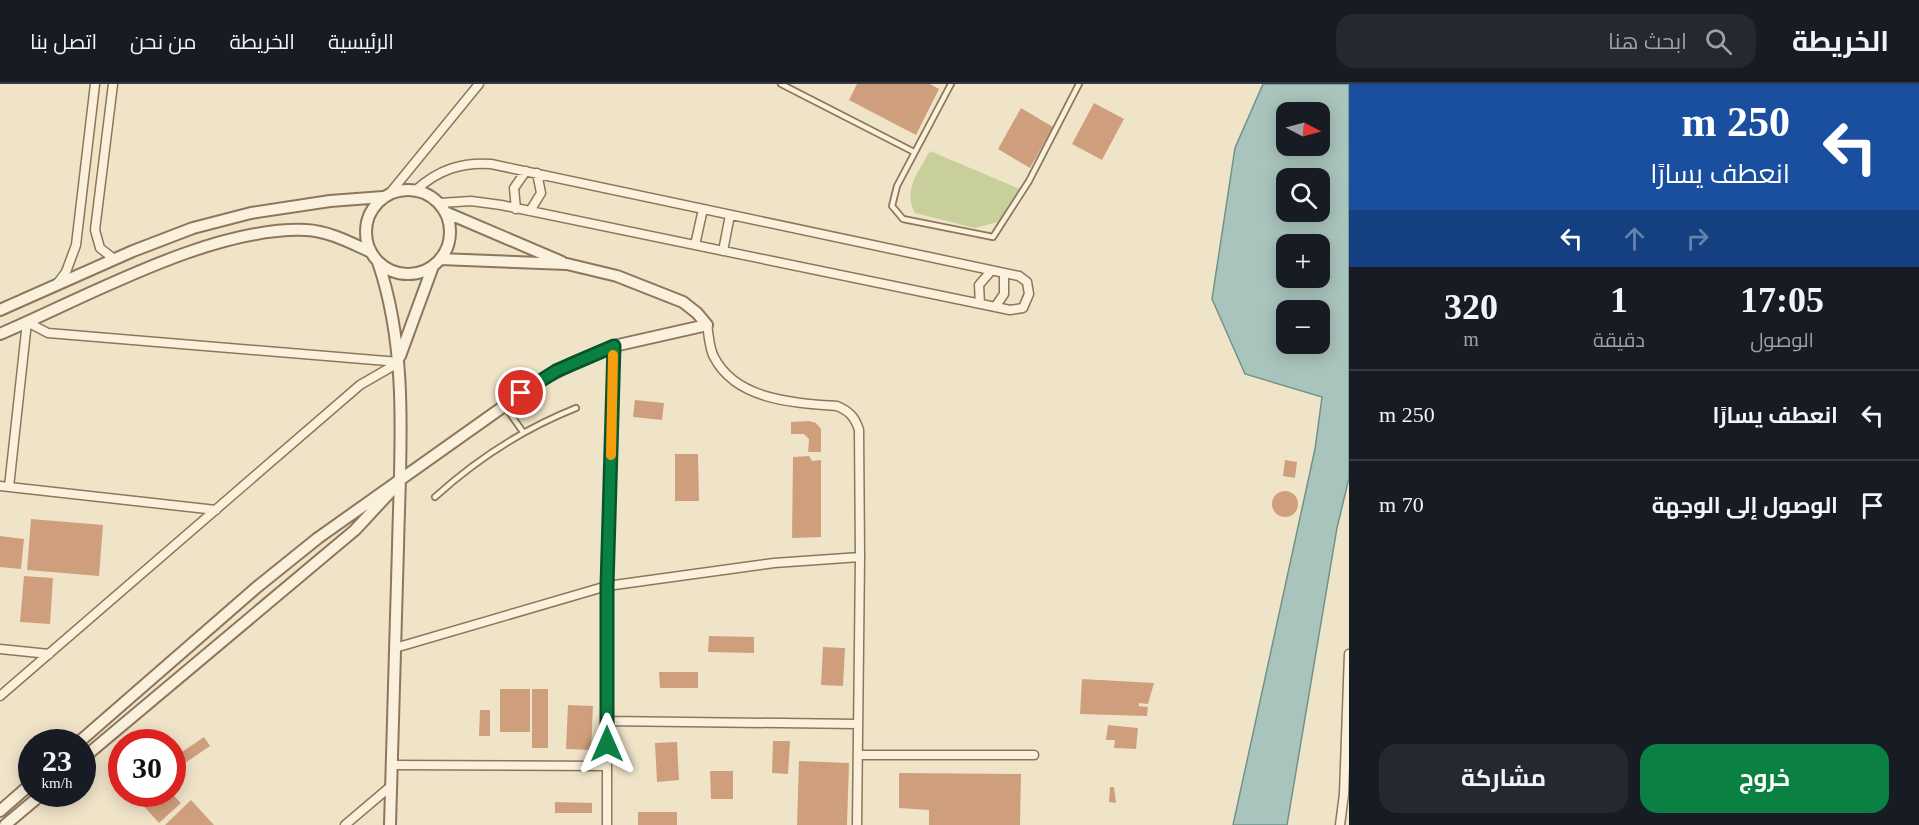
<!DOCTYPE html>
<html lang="ar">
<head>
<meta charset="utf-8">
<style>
  :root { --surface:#171b24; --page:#242831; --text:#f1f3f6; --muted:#9ea1a6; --line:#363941; --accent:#0b8043 }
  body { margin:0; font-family:"Times New Roman",Cairo,serif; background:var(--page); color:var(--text); direction:rtl; height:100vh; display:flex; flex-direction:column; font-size:22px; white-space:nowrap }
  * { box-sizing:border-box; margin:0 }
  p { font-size:20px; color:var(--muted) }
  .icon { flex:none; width:33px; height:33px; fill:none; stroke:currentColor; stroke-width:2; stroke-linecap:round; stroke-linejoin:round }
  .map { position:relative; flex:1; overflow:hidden; direction:ltr }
  .details { display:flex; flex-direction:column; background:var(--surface); width:570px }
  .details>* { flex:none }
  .banner { background:#1a4fa0; color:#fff; overflow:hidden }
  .needle { width:39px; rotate:96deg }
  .fabs { position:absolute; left:1276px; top:18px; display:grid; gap:12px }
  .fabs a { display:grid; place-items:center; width:54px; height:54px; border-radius:12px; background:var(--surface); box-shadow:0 3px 15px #0003; font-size:30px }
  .speed { position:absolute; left:18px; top:645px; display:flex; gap:12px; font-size:30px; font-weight:700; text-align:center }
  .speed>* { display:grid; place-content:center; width:78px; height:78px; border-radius:50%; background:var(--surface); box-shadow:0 3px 15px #0003; line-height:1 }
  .speed small { font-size:15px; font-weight:400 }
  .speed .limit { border:9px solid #d22; background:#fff; color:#111 }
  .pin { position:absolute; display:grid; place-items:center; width:51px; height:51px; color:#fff; margin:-26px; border:3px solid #fff; border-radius:50%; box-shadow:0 2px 6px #0007 }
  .me { position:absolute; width:66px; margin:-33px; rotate:0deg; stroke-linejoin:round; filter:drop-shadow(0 0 4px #0008) }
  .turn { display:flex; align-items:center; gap:21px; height:126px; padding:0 30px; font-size:27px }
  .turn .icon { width:78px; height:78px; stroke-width:2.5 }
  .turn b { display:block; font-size:42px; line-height:51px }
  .lanes { display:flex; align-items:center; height:57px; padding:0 30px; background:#0003; justify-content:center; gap:30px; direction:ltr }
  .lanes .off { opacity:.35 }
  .eta { display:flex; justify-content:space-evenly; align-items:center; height:102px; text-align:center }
  .eta b { font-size:36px; font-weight:700; line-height:42px }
  .cta { display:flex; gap:12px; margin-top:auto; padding:12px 30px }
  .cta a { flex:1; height:69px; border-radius:18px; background:var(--accent); color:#fff; font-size:24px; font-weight:700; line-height:69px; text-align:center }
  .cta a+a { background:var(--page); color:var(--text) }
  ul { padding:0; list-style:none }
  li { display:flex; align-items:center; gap:18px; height:90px; padding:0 30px; border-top:2px solid var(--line) }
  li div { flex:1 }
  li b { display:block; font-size:22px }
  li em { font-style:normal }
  header { display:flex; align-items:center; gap:36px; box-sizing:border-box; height:84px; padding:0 30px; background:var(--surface); border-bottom:2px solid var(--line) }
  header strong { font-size:28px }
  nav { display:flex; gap:33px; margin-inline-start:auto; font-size:21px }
  .search { width:420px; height:54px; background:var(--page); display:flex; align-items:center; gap:15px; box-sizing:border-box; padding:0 21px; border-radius:18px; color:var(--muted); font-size:22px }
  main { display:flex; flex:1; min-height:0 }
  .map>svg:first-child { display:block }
  .green { fill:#c9cf9b }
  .water { fill:#a9c4bc; stroke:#6f938a; stroke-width:1.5; fill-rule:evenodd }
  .building { fill:#cf9f7d }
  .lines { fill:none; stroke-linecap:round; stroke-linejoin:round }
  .service-casing { stroke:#8d765c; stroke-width:8 }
  .minor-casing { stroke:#8d765c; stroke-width:11 }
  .tertiary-casing { stroke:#8d765c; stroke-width:14 }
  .service { stroke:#faf1dc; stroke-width:4.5 }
  .minor { stroke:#faf1dc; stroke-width:8 }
  .tertiary { stroke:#faf1dc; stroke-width:10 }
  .route-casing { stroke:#07532c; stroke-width:15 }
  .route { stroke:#0b8043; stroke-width:10 }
  .slow { stroke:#f59e0b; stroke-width:10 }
</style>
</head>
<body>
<header>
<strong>الخريطة</strong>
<div class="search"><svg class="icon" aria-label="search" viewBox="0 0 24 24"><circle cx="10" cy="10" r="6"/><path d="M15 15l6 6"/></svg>ابحث هنا</div>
<nav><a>الرئيسية</a><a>الخريطة</a><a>من نحن</a><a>اتصل بنا</a></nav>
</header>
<main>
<section class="details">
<div class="banner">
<div class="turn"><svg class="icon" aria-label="left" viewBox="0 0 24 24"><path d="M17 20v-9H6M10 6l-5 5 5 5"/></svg><div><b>250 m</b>انعطف يسارًا</div></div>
<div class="lanes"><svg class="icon" aria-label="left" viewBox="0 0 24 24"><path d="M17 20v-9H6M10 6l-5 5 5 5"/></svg><svg class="icon off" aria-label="ahead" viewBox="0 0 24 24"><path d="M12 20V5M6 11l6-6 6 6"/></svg><svg class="icon off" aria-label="right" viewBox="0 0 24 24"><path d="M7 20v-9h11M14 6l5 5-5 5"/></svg></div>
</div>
<div class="eta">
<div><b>17:05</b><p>الوصول</p></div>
<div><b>1</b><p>دقيقة</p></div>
<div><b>320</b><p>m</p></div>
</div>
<ul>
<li><svg class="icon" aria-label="left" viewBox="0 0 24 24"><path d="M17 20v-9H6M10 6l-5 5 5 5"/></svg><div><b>انعطف يسارًا</b></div><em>250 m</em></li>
<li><svg class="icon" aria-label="arrive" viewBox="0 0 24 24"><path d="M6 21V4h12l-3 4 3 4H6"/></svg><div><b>الوصول إلى الوجهة</b></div><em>70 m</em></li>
</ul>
<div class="cta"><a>خروج</a><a>مشاركة</a></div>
</section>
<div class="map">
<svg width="1349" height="741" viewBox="0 0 1349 741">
  <rect width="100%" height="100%" fill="#f0e4c8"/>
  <path class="green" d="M930 67 1022 106 1002 137 975 144 915 129C902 107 919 87 930 67Z"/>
  <path class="water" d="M1263 0H1349V394L1337 444 1287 741H1233L1315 365 1322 313 1245 290 1212 215 1235 64ZM1287 28H1320V62H1287ZM1287 94H1320V128H1287ZM1287 160H1320V194H1287ZM1287 226H1320V260H1287Z"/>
  <path class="building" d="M857 0H930L939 5 916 51 849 16Z
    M1094 19 1124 35 1102 76 1072 60Z
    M1021 24 1053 43 1030 84 998 65Z
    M635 316 664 319 662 336 633 333Z
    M809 337 816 339 821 345V368H808L809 355 804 350H791V338Z
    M675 370H698L699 417H675Z
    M809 372 812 377 821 376V453L792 454 793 373Z
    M1285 376 1297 378 1295 394 1283 392Z
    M1272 420a13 13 0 1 1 26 0a13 13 0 1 1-26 0Z
    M31 435 103 441 99 492 27 486Z
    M0 452 24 455 21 485 0 483Z
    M24 492 53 494 50 540 20 538Z
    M709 552 754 553V569L708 568Z
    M823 563 845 564 843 602 821 601Z
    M659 588H698V604H660Z
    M1082 595 1154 599 1148 620 1139 619V622L1148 623 1147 632 1080 630Z
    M500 605H530V648H500Z
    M532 605H548V664H532Z
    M568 621 593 622 591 666 566 665Z
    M480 626H490V652H479Z
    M1108 641 1138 644 1136 665 1114 664 1115 656H1106Z
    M204 653 210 662 185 679 179 670Z
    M773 657H790L788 690 772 689Z
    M677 658 679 696 657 698 655 659Z
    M799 677 849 679 847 741H797Z
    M710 687H733V715H711Z
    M899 689 1021 690 1020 741H929V726L899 724Z
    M1110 703H1114L1116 719 1109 718Z
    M147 710H172L181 719 159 739 139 717Z
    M191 716 214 741H165Z
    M555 718 592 719V729H555Z
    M638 728H677V741H638Z"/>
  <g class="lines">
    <defs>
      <path id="service" d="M781 0 914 68
        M951 0 897 102 892 122 903 135 993 153 1029 97 1079 0
        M504 321 523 348
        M435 413C477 375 523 345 576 324"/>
      <path id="minor" d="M113 0 95 146 100 164 114 175
        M416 106C438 86 461 78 491 80L1019 192 1027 198 1029 210 1023 224 1010 226 501 121 471 117 440 119
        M390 109 479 0
        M516 125 514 104 526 87
        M530 127 541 109 537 89
        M695 161 703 125
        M723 167 730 131
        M57 200 66 188 76 161 95 0
        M980 220 979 201 991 187
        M995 223 1004 210V189
        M707 241C709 251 709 264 714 273 736 316 793 319 837 322 849 327 855 333 859 346L860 473 857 741
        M0 402 216 426
        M9 403 27 238 48 249 399 278
        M395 564 607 502 774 479 860 473
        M0 565 49 570
        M0 612 360 301 398 279
        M607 637 858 640
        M858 671H1034
        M391 681 607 682
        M345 741 391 702
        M607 741V502L614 262
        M1340 741 1344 710 1349 570"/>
      <path id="tertiary" d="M366 148a42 42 0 1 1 84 0a42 42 0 1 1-84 0Z
        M445 128 562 178
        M378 178C409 268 400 368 398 463 395 555 393 648 390 741
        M0 226 133 167 193 144 251 129 330 117 383 113
        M0 250C87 213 212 142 306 146 329 147 351 159 371 168
        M400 272 433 182
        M79 658 257 503 318 454 538 298 575 278 614 262 707 241 697 229 683 218 617 192 567 180 440 175
        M82 675 355 446 394 404
        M0 727 32 699
        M5 741 42 710"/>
    </defs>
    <use href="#service" class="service-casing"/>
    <use href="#minor" class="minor-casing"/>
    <use href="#tertiary" class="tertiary-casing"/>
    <use href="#service" class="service"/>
    <use href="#minor" class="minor"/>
    <use href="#tertiary" class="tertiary"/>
  </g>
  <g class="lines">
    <defs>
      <path id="route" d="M521 309 556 287 614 262 607 502V660"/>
    </defs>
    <use href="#route" class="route-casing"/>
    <use href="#route" class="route"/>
    <path class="slow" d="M611 371 613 271"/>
  </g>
</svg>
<div class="fabs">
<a><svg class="needle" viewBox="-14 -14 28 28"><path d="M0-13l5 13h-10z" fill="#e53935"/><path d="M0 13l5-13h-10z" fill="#9ea1a6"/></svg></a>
<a><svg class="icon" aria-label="search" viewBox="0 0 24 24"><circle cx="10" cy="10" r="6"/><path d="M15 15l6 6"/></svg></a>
<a>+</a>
<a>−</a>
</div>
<div class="speed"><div>23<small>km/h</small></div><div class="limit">30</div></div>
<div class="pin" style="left:521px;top:309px;background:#d93025"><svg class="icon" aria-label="arrive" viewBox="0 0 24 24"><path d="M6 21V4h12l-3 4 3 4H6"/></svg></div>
<svg class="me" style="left:607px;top:660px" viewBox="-20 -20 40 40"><path d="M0-17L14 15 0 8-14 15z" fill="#0b8043" stroke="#fff" stroke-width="4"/></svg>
</div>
</main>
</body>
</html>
